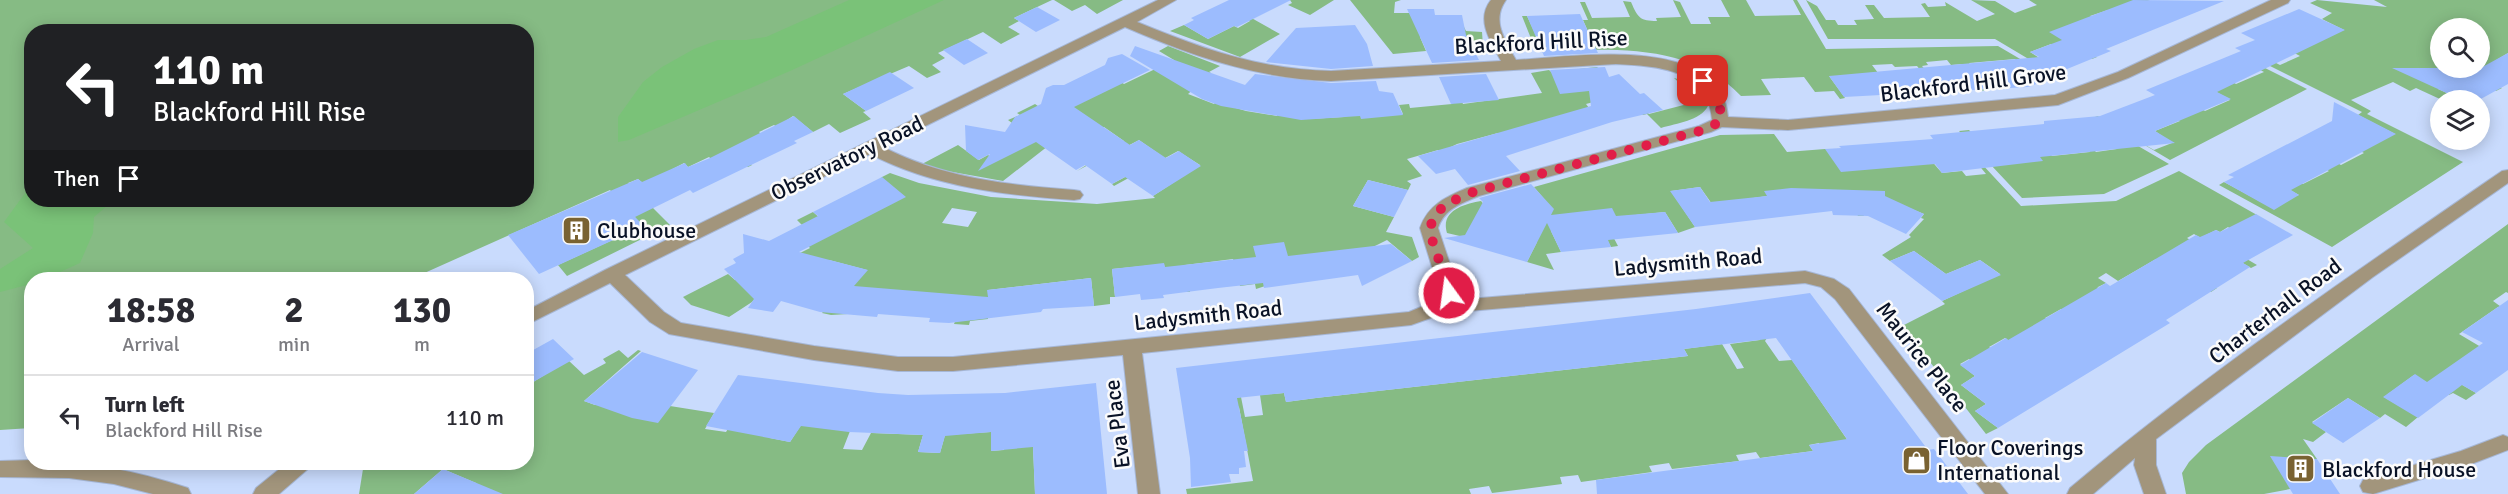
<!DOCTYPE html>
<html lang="en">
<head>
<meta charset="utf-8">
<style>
  :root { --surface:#fff; --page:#f2f2f3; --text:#2b2b33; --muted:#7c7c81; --line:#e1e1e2 }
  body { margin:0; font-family:Signika,sans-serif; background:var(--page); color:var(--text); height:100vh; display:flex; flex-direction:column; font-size:22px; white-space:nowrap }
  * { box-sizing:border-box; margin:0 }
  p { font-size:20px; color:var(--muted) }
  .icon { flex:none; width:33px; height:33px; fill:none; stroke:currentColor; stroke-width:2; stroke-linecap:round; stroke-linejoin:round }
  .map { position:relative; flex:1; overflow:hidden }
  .drawer { position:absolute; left:24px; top:272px; width:510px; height:198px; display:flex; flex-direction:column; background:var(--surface); border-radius:24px; box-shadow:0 3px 15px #0003 }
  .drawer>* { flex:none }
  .banner { position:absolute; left:24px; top:24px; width:510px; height:183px; border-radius:24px; box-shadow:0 3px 15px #0003; background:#202124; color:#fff; overflow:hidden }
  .tools { position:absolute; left:2430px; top:18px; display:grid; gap:12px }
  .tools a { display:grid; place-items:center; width:60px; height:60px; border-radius:50%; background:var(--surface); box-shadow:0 3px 15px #0003; font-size:30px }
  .pin { position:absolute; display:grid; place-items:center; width:51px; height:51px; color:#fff; margin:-26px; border-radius:12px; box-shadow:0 3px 9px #0006 }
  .me { position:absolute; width:66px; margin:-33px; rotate:346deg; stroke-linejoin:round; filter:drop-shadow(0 0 4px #0008) }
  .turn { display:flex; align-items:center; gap:21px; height:126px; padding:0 30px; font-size:27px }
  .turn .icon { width:78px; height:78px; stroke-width:2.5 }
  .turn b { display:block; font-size:42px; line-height:51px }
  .then { display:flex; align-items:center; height:57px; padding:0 30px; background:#0003; gap:12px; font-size:22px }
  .eta { display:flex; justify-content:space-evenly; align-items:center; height:102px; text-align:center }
  .eta b { font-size:36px; font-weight:700; line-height:42px }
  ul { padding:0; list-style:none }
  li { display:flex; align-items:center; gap:18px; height:84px; padding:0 30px; border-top:2px solid var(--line) }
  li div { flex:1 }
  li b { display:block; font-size:22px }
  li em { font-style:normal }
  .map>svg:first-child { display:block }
  .green { fill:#86bb84; fill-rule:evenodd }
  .forest { fill:#7ac278 }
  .building { fill:#9cbcfe }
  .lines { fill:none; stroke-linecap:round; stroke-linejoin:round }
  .minor-casing { stroke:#a6b7d6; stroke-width:2 }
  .minor { fill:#a2957c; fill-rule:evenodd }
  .route { stroke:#e11d48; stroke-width:10; stroke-dasharray:0 18 }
  .labels { text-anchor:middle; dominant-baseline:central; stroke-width:5; stroke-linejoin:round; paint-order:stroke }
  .street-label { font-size:22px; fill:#091226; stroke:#fbfbfb }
  .poi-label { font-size:22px; fill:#091226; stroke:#fbfbfb; text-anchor:start }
</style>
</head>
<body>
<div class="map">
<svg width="2508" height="494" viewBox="0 0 2508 494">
  <rect width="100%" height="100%" fill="#c9dbfd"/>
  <path class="green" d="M0 0H1052L1014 18 1019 21 1008 27 1020 34 1001 44 983 32 938 53 945 58 932 65 941 72 927 78 909 66 843 94 866 111 863 112 871 119 840 133 829 124 813 132 793 116 777 127 774 125 759 132 761 134 732 149 752 165 748 167 744 165 727 173 709 157 688 167 684 163 644 184 638 179 628 183 670 225 567 276 558 265 643 226 610 190 411 279H32L31 428 0 430ZM32 32H526V200H32Z
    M1054 0H1123L1097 14 1085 5 1072 11Z
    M1290 0H1334L1310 15 1288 5 1292 3Z
    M1350 0H1401L1395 2 1394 13H1415L1464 27 1466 31 1482 32 1483 46 1472 47 1420 37 1426 51 1393 54Z
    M1673 0 1680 2 1691 24H1711L1708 17H1730L1721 0H1746L1755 16 1801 15 1793 0H1797L1826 49 1998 46 2027 63 2021 65 2015 59 1969 63 1989 90 1978 91 1963 64 1951 65 1947 60 1926 62 1928 65 1922 66 1940 87H1943L1948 93 1938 91 1917 66 1895 67 1892 64 1872 65 1894 94 1829 76 1845 98 1840 99 1834 91 1815 92 1804 77 1761 79 1771 95 1741 96C1689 40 1604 50 1536 51L1522 16H1527L1538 40 1591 38 1583 20H1588L1580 2H1585L1592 18 1630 17 1623 1 1631 2C1638 18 1640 21 1657 21L1656 18 1681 17Z
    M1806 0 1817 6 1826 20H1835L1838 25H1857L1854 20 1874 19 1865 5H1874L1884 18 1930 17 1921 4 1925 3 1928 7 1946 6 1945 2 1977 21 1995 14 1971 0 1995 1 2015 13 2037 5 2029 0H2150L2129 8 2121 16 2108 10 2090 16 2129 39 2125 41 2056 34 2097 57 2092 59 2061 49 2051 44 2030 52 2041 59 2052 73 1995 39H1828Z
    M2317 0 2387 7 2374 0H2508V53L2478 71 2471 68H2480V28H2440V68H2457L2502 88 2496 91 2463 76 2438 89 2462 100H2442L2416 88 2410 91 2393 82 2351 100 2371 111 2367 114 2463 162 2332 247 2219 185 2224 182 2263 203 2299 195 2250 168 2267 164 2303 184 2329 171 2293 151 2305 146 2341 165 2364 153 2327 133 2395 134 2358 115 2362 112 2256 59 2262 56 2280 65 2300 56 2283 47 2344 30 2322 19 2332 13 2310 3Z
    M1230 6 1280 34 1240 57 1170 31 1184 25 1208 39 1234 26 1238 28 1250 21Z
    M1168 46 1220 66 1209 72 1211 73 1188 94 1214 104 1216 102 1246 111 1277 116 1287 93 1309 119 1344 117 1338 93 1403 114 1399 105 1409 104 1410 108 1452 104 1455 88 1463 104 1542 93 1531 73 1549 70 1571 90 1579 69 1597 67 1649 114 1699 101 1674 78C1689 82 1707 88 1708 106 1700 121 1677 123 1661 128L1647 114 1643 115C1619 93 1616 96 1586 104L1589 108 1515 151 1498 133 1457 144 1441 152 1438 150 1407 159 1422 176 1407 181 1411 184 1408 190 1368 180 1353 206 1394 217 1386 232 1412 237 1419 257 1412 261 1387 240 1353 257 1256 289 1255 284 1240 286 1233 259 1185 265 1190 292H1168L1164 264 1112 269 1115 297H1110V304L1094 306 1091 278 988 290V319L970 321 969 325 954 324 965 296 848 314 831 315 822 313 835 298 867 270 829 260 817 273 761 291 752 302 729 317 691 305 683 297 728 274 735 280 748 274 752 277 810 248 792 230 802 225 797 220 813 212 836 232 882 177 890 173 919 183 991 197 1097 204 1155 198 1153 196 1200 165 1178 151 1114 186 1112 184 1140 169 1159 154 1139 140 1116 152 1114 151 1077 171 1124 141 1104 127 1082 139H1057L1003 181 947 171 922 164 958 145 979 160 988 155 997 161 1028 135 1008 120 1020 115 1017 113 1035 104 1054 117 1117 79 1124 84 1174 60 1159 51ZM952 208 977 212 968 227 942 223Z
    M2239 55 2307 89 2170 160 2126 134 2154 150 2172 143 2155 131 2180 121 2163 111 2171 106 2152 96 2164 100 2170 91 2205 111 2230 100 2194 79 2225 78 2236 84 2264 72 2235 56Z
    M2098 116 2121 136 2169 164 2104 194 2022 198 1959 131 1969 130 1982 144 2042 161 2020 137H2033L2052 156 2090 152 2072 128 2096 152 2117 149 2095 117Z
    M1953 133 2021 206 2116 201 2179 171 2257 215 2232 230 2228 227 2220 232 2216 230 2206 235 2257 265 2251 268 2194 234 2187 238 2204 248 2208 283 2217 288 2211 292 2156 259 2118 281 2106 273 2098 278 2106 283 2098 287 2079 320 2061 309 2045 318 2058 327 2021 349 2005 338 1989 347 2005 359 1985 371 1969 359 1960 364 1975 376 1961 385 1986 404 1975 411 1998 428 1986 434 1902 326 1945 304 1942 301 2000 274 1980 260 1946 274 1914 251 1890 261 1882 255 1911 237 1909 235 1924 219 1921 218 1924 214 1909 208 1862 206 1864 216H1858L1847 190 1767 196 1712 204 1700 187 1671 191 1695 227 1678 233 1665 212 1616 217 1599 210 1618 246 1611 247 1599 225 1551 231 1561 252 1546 254 1554 270 1527 262 1537 242 1464 237 1447 233C1440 210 1465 204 1481 201L1493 215 1545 200 1534 187 1720 135 1774 134 1787 152 1825 149 1922 150 1942 173 1962 171 1966 176 1986 174Z
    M2508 224V293L2506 292 2493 301 2508 312 2498 307 2459 334 2491 353 2442 373 2476 393 2466 400 2453 393 2449 395 2414 375 2384 397 2418 417 2406 427 2385 414 2380 418 2348 398 2312 422 2326 432 2313 442 2303 439 2317 459 2290 489 2264 494H2186L2182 473 2189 462 2206 445Z
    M1760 331 1767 338 1765 341 1779 361 1792 360 1853 448 1823 450 1819 443 1809 445 1813 451 1760 458 1756 452 1736 455 1739 461 1672 469 1669 463 1649 466 1652 472 1581 482 1578 475 1560 477 1562 484 1492 493 1489 486 1469 489 1471 494H1187L1186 489 1253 481 1239 407 1226 399 1241 397 1245 417 1263 415 1260 395 1284 393 1286 402 1316 398 1688 356 1684 349 1722 344 1737 369 1744 368 1730 344 1760 340Z
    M619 350 628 358 638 350 641 351 584 401 595 405 611 390 670 406 714 413 705 429 726 432 736 416 779 422 770 438 790 442 801 425 850 431 843 449 862 450 871 433 923 435 918 452 940 453 945 435 991 432V451L1004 450 1005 438 1033 447 1035 494H464L476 483 443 469 414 494H359L363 469 366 462H526L527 386 568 360 584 375 606 363 603 359Z"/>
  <path class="forest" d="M849 0H944L790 71 629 140 618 142V117L643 82 662 67 694 49 718 40H746L766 37Z
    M31 185 32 200H114L94 217 93 233 80 263 45 279H32L31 284 0 292V269L33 248 4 222Z"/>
  <path class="building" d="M1229 0H1291L1237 27 1234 26 1208 39 1184 25 1194 20 1191 18Z
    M2133 0 2224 1 2106 49 2111 51 2050 76 2053 78 2028 87 1844 97 1829 76 2039 57 2030 52 2062 40 2049 32Z
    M1037 7 1060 20 1036 32 1014 18Z
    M1407 9H1434L1435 15H1462L1466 35 1479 60 1432 63Z
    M2299 9 2345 30 2217 92 2231 99 2155 131 2175 143 2040 157 2043 161 1942 173 1935 164 1841 172 1825 149 1841 148 1839 146 1933 139 1930 135 2044 124V121L2100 116 2155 95 2146 90 2241 51 2235 48 2255 40 2241 33Z
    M1580 14 1598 53 1544 56 1527 16Z
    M1355 25 1367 44 1373 66 1331 69 1266 62 1296 28Z
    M967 39 988 53 964 65 943 50Z
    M1135 46 1245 85 1255 74 1331 83 1376 81 1379 91 1393 93 1403 115 1361 119 1360 116 1301 120 1221 106 1202 99 1130 56Z
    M2508 53V84L2479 100H2462L2392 68H2471L2477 70Z
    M1122 54 1150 70 1074 107 1130 145 1139 140 1166 158 1179 151 1201 166 1153 196 1125 177 1112 184 1085 165 1076 170 1036 142 978 171 990 154 978 160 966 151 965 125 1005 132 1015 117 1041 104 1046 88 1053 85H1064L1105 65 1108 58Z
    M1605 67 1609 77 1619 74 1640 94 1644 93 1663 110 1612 122 1506 156 1520 171 1468 185 1455 169 1436 174 1418 156 1591 106 1589 91 1560 94 1550 70Z
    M890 72 914 88 866 111 843 94Z
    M1486 74 1499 100 1451 104 1439 77Z
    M2334 102 2396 134 2291 190 2299 195 2274 210 2224 182 2234 177 2228 175 2332 121Z
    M794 116 813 132 794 141 797 143 693 193 690 190 635 217 644 226 539 274 508 235 638 179 642 182 685 163 688 167 710 158Z
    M882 177 906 197 799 252 868 270 854 286 988 297 987 290 1091 278 1094 306 1043 309 1041 312 949 323 929 322 930 318 878 314 877 317 820 312 781 301 773 312 748 308 754 299 724 269 736 263 733 259 744 253 743 234 769 241 818 216 813 212Z
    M1368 180 1408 190 1394 217 1353 206Z
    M1531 184 1554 209 1551 215 1612 208 1616 216 1665 212 1678 233 1608 240 1611 247 1561 252 1547 223 1527 262 1444 238 1465 235 1483 202 1479 198Z
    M1700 187 1710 202 1767 196 1764 191 1791 188 1885 191V196L1924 214 1906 234 1868 216 1833 215 1832 211 1695 227 1670 191Z
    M2256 214 2293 235 2243 263 2250 267 2166 320 2170 323 1998 428 1975 411 1986 404 1961 385 1975 376 1960 365 2006 338 2008 340 2106 283 2110 286 2196 235 2200 237 2216 230 2220 232Z
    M1284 242 1288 256 1391 244 1412 261 1362 286 1358 275 1264 288 1263 283 1218 288 1163 295 1164 298 1141 300 1140 294 1115 297 1112 269 1164 263 1165 267 1256 257 1253 246Z
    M1914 251 1946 274 1980 260 2001 275 1942 301 1890 261Z
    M1810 293 1928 450 1934 449 1968 494H1597L1596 480 1813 451 1809 445 1847 439 1776 338 1684 349 1688 356 1316 398 1286 402 1284 393 1237 398 1248 451H1244L1246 467 1239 468V474H1229L1231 482 1191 487 1190 458 1176 368 1696 309Z
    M2508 300V370L2476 393 2462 385 2418 418 2383 397 2415 374 2427 382 2483 343 2462 332Z
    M553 339 574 359 526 386V354Z
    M642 352 698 370 658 423 632 418 584 401Z
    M738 375 878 393 908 395 1005 393 1096 383 1107 494H1035L1033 447 991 451V432L945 436 940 453 918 452 923 435 849 432 801 426 790 442 706 426Z
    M2348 398 2380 418 2343 443 2312 423Z
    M2270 456 2317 459 2340 494H2293Z
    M443 469 503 494H414Z"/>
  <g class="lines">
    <defs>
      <path id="minor" d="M1158 0H1176L1137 22C1200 48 1261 70 1331 71L1501 61C1491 42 1475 20 1491 0H1506C1491 21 1505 40 1516 60 1572 57 1722 33 1728 117L1788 120 2055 95 2118 72 2271 0H2290L2288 3 2128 78 2058 105 1788 130 1722 127 1711 132 1479 196C1462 203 1444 209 1438 228L1457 285 1458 293 1456 297 1468 299 1805 271 1834 279 1849 289 2008 494H1985L1835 299 1821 287 1805 283 1468 311 1448 309 1442 314 1411 325 1142 353 1160 494H1138L1123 355 953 371H898L814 360 669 334 650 322 610 283 526 325V311L605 270ZM1125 27C1192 56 1258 79 1331 81L1616 64C1657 66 1709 69 1712 120L1699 126 1467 188C1446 197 1428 205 1420 228L1440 293 1428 304 1409 312 953 357H898L814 346 681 323 664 312 625 275 870 154C934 187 1004 195 1074 200L1080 199 1083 195 1080 191 1074 190C1008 185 943 178 883 147Z
        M2508 170V183L2373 277 2156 439V465L2166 494H2144L2134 465 2135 458 2093 494H2067L2070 488C2207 373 2355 272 2502 171Z
        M2503 435 2508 437V450L2474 463 2373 494 2363 492 2360 486 2363 480 2461 451Z
        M32 460V462C90 462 133 470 188 488L191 494H153L114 484 69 478 0 477V461Z
        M288 462H313L309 468 279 494H253L256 488Z"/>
    </defs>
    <use href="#minor" class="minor-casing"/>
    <use href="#minor" class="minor"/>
  </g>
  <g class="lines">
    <path class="route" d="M1449 293 1448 285C1431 233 1411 216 1473 192L1700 131 1720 122C1722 103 1717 93 1703 81"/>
  </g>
  <defs>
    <symbol id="building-square" viewBox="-11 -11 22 22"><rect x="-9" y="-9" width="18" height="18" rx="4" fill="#796232" stroke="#fbfbfb"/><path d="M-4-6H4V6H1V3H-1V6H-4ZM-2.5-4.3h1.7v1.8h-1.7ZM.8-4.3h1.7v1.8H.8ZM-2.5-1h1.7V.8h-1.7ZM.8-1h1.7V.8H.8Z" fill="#fff"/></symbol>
    <symbol id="shop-square" viewBox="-11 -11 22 22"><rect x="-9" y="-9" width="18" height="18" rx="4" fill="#796232" stroke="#fbfbfb"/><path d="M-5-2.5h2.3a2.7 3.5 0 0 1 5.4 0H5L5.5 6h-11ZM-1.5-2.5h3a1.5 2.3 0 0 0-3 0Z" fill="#fff"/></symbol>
  </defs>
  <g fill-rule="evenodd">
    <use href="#building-square" x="560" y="214" width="33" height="33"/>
    <use href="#shop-square" x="1900" y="444" width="33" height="33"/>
    <use href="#building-square" x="2284" y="452" width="33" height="33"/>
  </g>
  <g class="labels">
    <g class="street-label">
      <text transform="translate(1541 42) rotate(-3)">Blackford Hill Rise</text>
      <text transform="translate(1973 83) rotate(-7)">Blackford Hill Grove</text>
      <text transform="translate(847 158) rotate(-26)">Observatory Road</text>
      <text transform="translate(1688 262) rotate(-5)">Ladysmith Road</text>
      <text transform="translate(2275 311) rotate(-37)">Charterhall Road</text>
      <text transform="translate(1208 315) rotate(-6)">Ladysmith Road</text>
      <text transform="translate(1922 357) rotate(52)">Maurice Place</text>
      <text transform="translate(1117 424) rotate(-97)">Eva Place</text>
    </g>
    <g class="poi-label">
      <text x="597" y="230">Clubhouse</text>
      <text x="1937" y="447">Floor Coverings<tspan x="1937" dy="25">International</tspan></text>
      <text x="2322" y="469">Blackford House</text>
    </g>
  </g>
</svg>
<div class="tools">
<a><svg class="icon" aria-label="search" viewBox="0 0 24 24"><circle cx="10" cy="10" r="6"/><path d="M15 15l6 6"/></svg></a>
<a><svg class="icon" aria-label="layers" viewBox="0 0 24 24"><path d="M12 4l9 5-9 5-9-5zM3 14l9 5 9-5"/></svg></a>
</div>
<div class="pin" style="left:1703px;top:81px;background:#d93025"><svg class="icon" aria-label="arrive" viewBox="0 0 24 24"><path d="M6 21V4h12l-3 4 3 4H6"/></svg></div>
<svg class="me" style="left:1449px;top:293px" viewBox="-20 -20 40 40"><circle r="17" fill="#e11d48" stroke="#fff" stroke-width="3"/><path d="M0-11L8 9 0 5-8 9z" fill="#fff"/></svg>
<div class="banner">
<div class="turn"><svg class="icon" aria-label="left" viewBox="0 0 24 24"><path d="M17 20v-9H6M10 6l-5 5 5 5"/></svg><div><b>110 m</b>Blackford Hill Rise</div></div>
<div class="then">Then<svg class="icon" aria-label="arrive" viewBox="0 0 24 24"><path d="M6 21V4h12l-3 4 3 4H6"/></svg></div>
</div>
<section class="drawer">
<div class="eta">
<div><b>18:58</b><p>Arrival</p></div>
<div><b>2</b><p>min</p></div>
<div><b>130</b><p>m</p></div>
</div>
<ul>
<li><svg class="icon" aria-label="left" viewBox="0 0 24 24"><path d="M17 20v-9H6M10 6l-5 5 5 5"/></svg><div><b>Turn left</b><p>Blackford Hill Rise</p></div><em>110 m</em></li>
</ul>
</section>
</div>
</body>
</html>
